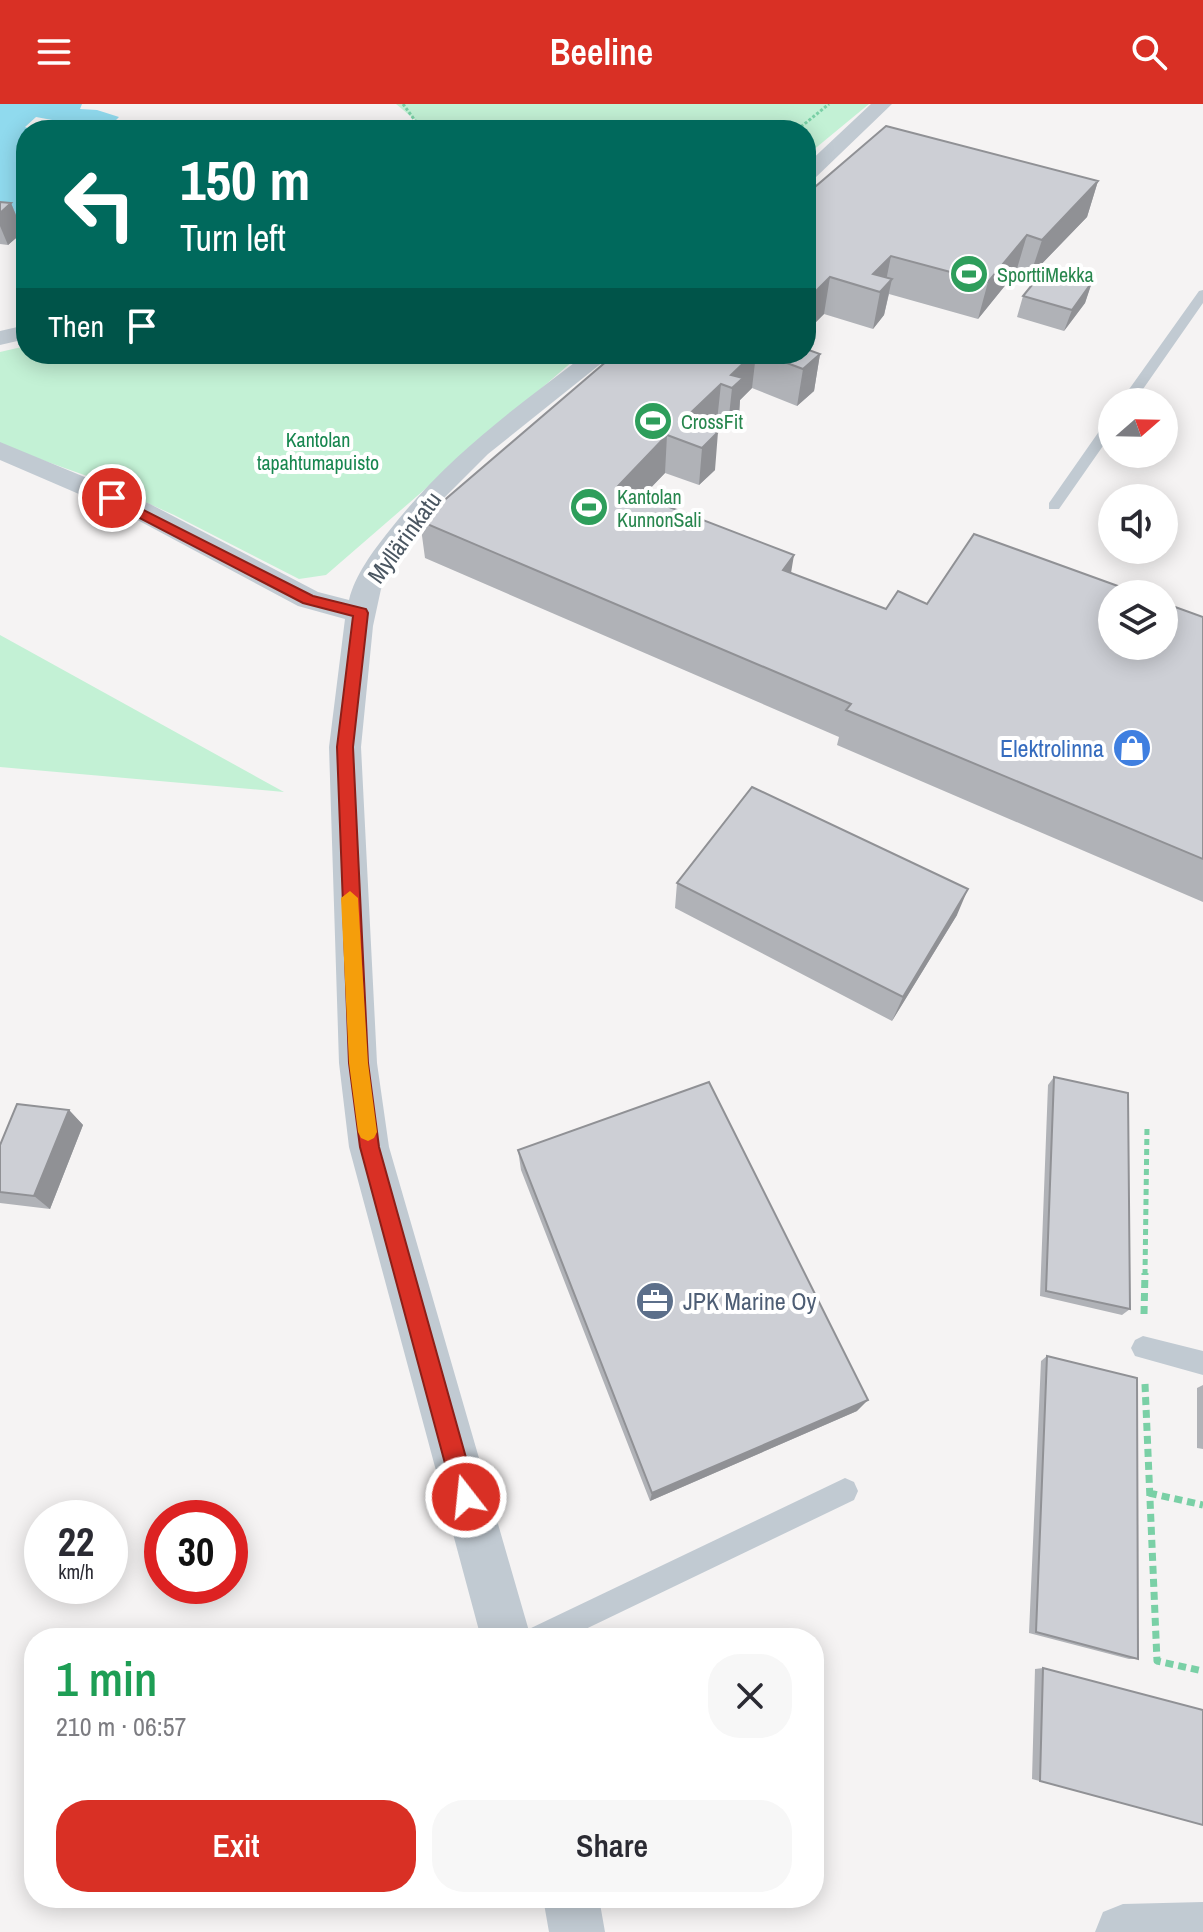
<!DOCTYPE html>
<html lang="en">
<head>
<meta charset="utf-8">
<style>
  :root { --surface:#fff; --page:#f7f7f7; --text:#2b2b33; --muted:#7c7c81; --accent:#d93025 }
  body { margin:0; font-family:"Archivo Narrow",sans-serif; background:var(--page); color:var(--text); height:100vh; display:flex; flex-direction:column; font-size:30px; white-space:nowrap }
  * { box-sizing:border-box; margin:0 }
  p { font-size:26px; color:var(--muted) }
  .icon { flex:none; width:44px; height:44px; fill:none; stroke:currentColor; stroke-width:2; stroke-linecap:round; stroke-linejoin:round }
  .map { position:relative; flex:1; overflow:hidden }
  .sheet { position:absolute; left:24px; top:1524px; width:800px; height:280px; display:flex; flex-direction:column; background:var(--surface); border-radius:32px; box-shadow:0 4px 20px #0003 }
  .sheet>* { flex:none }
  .top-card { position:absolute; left:16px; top:16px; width:800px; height:244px; border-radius:32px; box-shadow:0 4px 20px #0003; background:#00695c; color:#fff; overflow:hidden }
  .needle { width:52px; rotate:70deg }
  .buttons { position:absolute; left:1098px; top:284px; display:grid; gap:16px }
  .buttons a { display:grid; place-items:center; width:80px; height:80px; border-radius:50%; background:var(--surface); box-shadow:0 4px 20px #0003; font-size:40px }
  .speed { position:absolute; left:24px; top:1396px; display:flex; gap:16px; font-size:40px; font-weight:700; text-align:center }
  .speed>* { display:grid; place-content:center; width:104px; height:104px; border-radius:50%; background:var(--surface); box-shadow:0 4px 20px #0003; line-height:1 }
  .speed small { font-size:20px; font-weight:400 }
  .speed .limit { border:12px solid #d22; background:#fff; color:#111 }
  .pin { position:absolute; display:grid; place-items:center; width:68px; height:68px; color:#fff; margin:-34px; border:4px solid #fff; border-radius:50%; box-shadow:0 2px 8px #0007 }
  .me { position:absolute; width:88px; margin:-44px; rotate:344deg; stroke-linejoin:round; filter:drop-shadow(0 0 6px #0008) }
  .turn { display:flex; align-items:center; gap:28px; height:168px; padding:0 32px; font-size:36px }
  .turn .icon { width:104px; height:104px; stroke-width:2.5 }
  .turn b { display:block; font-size:56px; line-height:68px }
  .then { display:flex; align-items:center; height:76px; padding:0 32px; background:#0003; gap:16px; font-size:30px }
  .round { display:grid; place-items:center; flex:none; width:84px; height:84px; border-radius:32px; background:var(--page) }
  .overview { display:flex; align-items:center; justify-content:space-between; height:136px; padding:0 32px }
  h1 { font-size:48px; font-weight:600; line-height:60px; color:#1e9e55 }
  .action { display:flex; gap:16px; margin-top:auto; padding:16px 32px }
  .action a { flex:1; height:92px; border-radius:32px; background:var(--accent); color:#fff; font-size:32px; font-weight:600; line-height:92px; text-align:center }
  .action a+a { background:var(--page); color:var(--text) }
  header { display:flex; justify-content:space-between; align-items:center; height:104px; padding:0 32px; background:var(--accent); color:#fff; font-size:36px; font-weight:600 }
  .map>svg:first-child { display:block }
  .green { fill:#c3f1d5 }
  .water { fill:#90daee }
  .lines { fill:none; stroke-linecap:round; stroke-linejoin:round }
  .path-far2 { stroke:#7ad0a6; stroke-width:3; stroke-dasharray:3 2; stroke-linecap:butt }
  .path-far1 { stroke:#7ad0a6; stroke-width:5; stroke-dasharray:6 4; stroke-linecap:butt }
  .path { stroke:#7ad0a6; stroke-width:7; stroke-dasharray:8 5; stroke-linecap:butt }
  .service { fill:#c1cad2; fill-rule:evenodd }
  .minor { fill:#c1cad2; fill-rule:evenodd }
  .wall { fill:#b0b2b7 }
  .shaded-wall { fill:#909195 }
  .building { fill:#cdcfd5; stroke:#909195; stroke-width:2 }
  .route { fill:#d93025; stroke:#8d1f18; stroke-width:2 }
  .slow { fill:#f59e0b }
  .labels { text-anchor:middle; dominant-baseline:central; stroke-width:8; stroke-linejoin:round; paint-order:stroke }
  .far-leisure-label { font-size:20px; fill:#27864d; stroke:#fff; text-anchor:start }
  .far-park-label { font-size:20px; fill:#17864f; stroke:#fff }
  .street-label { font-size:24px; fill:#4a5661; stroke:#fff }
  .shop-label { font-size:24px; fill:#366cbe; stroke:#fff; text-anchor:end }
  .service-label { font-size:24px; fill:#4e5e75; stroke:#fff; text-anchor:start }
</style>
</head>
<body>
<header><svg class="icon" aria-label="menu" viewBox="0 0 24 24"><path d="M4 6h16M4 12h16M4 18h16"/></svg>Beeline<svg class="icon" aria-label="search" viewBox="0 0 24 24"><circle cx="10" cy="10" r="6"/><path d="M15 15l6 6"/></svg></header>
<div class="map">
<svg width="1203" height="1828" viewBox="0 0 1203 1828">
  <rect width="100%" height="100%" fill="#f5f3f3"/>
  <path class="green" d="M396 0H869L806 52V26H427Z
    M26 242V250H581L326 471 299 475 174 411 87 372 0 341V248Z
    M0 531 284 688 0 663Z"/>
  <path class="water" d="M0 0H82L80 5 97 6 119 13 106 26 36 13 25 23 33 26H26V120L0 115Z"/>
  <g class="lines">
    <path class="path-far2" d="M403 0 422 26
      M797 26 829 0"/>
    <path class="path-far1" d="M1145 1171 1147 1023"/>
    <path class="path" d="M1144 1210 1145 1169
      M1145 1280 1157 1557 1203 1567
      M1149 1389 1203 1401"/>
    <path class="service" d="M1203 186V199L1134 298H1120L1199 187Z
      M1112 315V329L1059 405H1049V399L1107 316Z
      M1143 1232 1203 1247V1271L1135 1252 1131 1244 1135 1236Z
      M845 1374 854 1378 858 1387 854 1396 567 1534H525L529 1525Z"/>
    <path class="minor" d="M871 0H892L813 76 806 78V61Z
      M26 221V235L0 241V227Z
      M586 250H613L488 350 441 397 398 453 381 485 373 522 361 643 377 959 389 1043 531 1534H481L349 1043 339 959 329 643 345 515 298 502 130 412 0 356V338L150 400 318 488 349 496C355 471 373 447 389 427 447 353 512 306 586 250Z
      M543 1794H599L605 1828H549Z
      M1203 1798V1828H1095L1103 1808 1123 1800Z"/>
  </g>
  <path class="wall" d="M1098 77 1087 113 1030 172 1016 168 978 215 889 190 884 211 873 225 824 210 806 228V87Z
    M0 98 11 99 23 128 8 141 0 140Z
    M1092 178 1085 199 1064 227 1017 213 1023 192Z
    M615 250H820L814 287 797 302 752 284 740 296 739 311 728 321 717 317 709 325 715 366 699 381 665 369 642 393 791 469 886 505 927 500 1203 513V798L837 641 839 633 425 454 420 417Z
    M677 779 957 811 892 917 675 804Z
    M1054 973 1130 1205 1122 1211 1040 1192 1048 981Z
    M69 1006 83 1021 50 1105 0 1099V1041Z
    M518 1046 857 1307 650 1397 521 1066Z
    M1047 1252 1138 1555H1129L1029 1529 1041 1257Z
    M1203 1281V1345L1197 1344V1284Z
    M1043 1564 1203 1721 1032 1675 1035 1565Z"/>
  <path class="shaded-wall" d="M1098 77 1087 113 1030 172 1042 136Z
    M11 99 23 128 8 141 0 122V109Z
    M1027 131 1016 168 978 215 988 178Z
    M891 152 885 182 892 175 884 211 873 225 880 188 873 170Z
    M830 173 824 210 806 228V197Z
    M1092 178 1085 199 1064 227 1072 206Z
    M753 250H756L752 284 740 296 739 311 728 321 732 284 731 271Z
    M820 250 814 287 797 302 803 265Z
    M721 280 717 317 693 341 683 316Z
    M718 328 715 366 699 381 702 344Z
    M667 331 665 369 616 420 617 383Z
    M794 451 788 487 783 466Z
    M968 785 957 811 892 917 903 893Z
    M69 1006 83 1021 50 1105 34 1092Z
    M868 1296 857 1307 650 1397 652 1389Z"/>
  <path class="building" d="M886 22 1098 77 1042 136 1027 131 988 178 891 152 873 170 892 175 880 188 830 173 806 197V87L809 88Z
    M0 98 11 99 0 109Z
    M1045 165 1092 178 1072 206 1023 192Z
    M806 245 820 250 803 265 763 250H806Z
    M615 250H753L731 271 743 274 732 284 721 280 683 316 718 328 702 344 667 331 617 383 794 451 783 466 886 505 898 487 927 500 974 430 1140 490H1112V542H1164V499L1203 513V755L846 606 851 600 420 417Z
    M752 683 968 785 903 893 677 779Z
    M1054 973 1128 989 1130 1205 1046 1187Z
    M709 978 868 1296 652 1389 518 1046Z
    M17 1000 69 1006 34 1092 0 1088V1041Z
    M1047 1252 1137 1274 1138 1555 1036 1528Z
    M1043 1564 1203 1606V1721L1040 1677Z"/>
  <path class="route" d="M112 390 313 492 366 505 368 509 353 643 368 959 379 1043 477 1393 474 1401 466 1404 458 1401 454 1393 360 1043 349 959 337 643 353 512 303 499 107 397V392Z"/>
  <path class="slow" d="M350 787 358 794 368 959 377 1028 374 1034 368 1037 361 1034 358 1028 349 959 341 794Z"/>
  <defs>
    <symbol id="stadium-disc" viewBox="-11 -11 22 22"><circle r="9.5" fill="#2e9e5b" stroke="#fff"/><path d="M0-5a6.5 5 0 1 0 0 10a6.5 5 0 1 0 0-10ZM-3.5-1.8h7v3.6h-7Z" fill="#fff"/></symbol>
    <symbol id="shop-disc" viewBox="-11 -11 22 22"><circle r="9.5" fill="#3f7fe0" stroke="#fff"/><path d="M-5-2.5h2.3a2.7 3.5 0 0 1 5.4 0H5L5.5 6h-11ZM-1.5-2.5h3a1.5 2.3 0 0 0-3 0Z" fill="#fff"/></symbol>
    <symbol id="office-disc" viewBox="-11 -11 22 22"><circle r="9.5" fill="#5c6f8a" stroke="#fff"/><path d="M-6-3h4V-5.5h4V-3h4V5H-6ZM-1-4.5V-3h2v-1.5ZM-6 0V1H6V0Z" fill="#fff"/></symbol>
  </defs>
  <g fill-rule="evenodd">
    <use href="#stadium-disc" x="947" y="148" width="44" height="44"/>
    <use href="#stadium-disc" x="631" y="295" width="44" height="44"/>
    <use href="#stadium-disc" x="567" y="381" width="44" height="44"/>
    <use href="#shop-disc" x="1110" y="622" width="44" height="44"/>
    <use href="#office-disc" x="633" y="1175" width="44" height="44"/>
  </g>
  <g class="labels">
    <g class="far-leisure-label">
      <text x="997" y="170">SporttiMekka</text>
      <text x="681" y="317">CrossFit</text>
      <text x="617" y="392">Kantolan<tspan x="617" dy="23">KunnonSali</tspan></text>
    </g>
    <g class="far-park-label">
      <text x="318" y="335">Kantolan<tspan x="318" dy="23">tapahtumapuisto</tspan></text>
    </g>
    <g class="street-label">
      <text transform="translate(404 433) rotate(-54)">Myllärinkatu</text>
    </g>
    <g class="shop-label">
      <text x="1104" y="644">Elektrolinna</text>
    </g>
    <g class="service-label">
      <text x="683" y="1197">JPK Marine Oy</text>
    </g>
  </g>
</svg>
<div class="buttons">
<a><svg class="needle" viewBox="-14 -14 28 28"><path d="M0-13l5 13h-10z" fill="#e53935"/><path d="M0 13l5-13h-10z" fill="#7c7c81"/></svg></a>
<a><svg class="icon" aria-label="sound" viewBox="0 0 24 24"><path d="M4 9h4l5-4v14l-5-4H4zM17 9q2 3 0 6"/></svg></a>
<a><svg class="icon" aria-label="layers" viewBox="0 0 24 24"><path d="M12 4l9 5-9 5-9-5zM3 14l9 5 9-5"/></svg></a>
</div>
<div class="speed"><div>22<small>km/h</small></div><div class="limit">30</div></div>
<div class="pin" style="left:112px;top:394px;background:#d93025"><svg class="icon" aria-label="arrive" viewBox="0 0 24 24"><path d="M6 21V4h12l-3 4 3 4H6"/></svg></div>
<svg class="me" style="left:466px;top:1393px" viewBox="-20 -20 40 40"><circle r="17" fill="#d93025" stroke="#fff" stroke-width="3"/><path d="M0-11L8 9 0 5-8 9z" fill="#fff"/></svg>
<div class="top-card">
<div class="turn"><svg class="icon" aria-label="left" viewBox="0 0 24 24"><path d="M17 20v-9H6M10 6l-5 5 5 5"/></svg><div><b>150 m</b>Turn left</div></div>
<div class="then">Then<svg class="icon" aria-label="arrive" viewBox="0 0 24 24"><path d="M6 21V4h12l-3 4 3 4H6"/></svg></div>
</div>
<section class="sheet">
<div class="overview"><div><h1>1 min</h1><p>210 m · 06:57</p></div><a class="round"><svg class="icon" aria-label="close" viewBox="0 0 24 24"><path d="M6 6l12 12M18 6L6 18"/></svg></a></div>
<div class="action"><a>Exit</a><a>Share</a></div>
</section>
</div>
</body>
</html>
